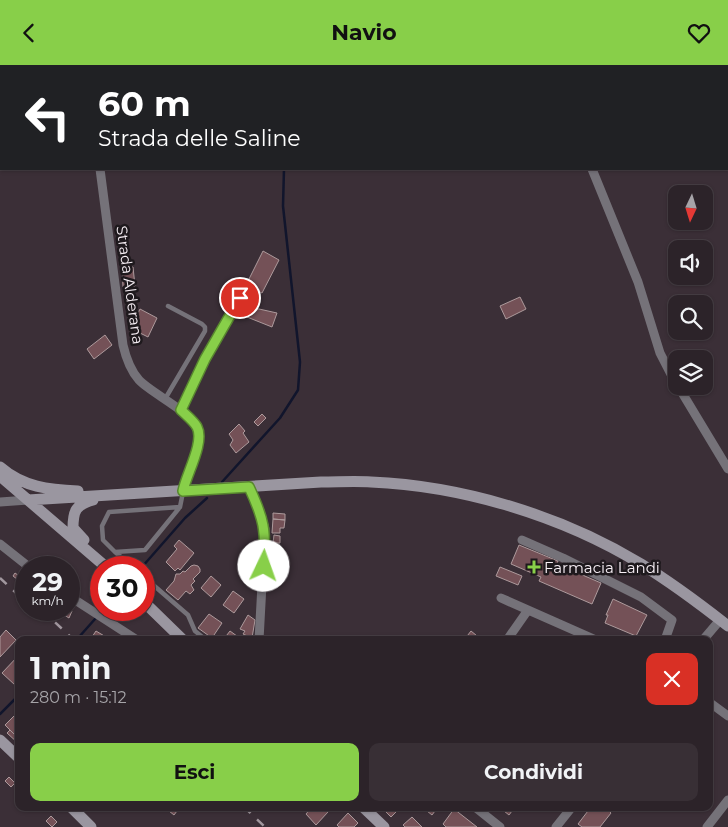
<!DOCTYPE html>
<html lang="it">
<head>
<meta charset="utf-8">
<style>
  :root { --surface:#2c2329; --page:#382f35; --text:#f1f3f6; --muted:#a6a4a8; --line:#484046; --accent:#88cf49 }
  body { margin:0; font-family:Montserrat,sans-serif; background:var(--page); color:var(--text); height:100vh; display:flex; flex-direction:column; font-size:19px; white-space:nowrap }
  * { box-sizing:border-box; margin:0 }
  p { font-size:16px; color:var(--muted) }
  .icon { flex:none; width:28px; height:28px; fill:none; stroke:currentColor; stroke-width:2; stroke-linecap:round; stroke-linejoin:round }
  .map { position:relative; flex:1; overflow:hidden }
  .drawer { position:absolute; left:15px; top:571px; width:698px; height:175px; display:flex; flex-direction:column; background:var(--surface); border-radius:10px; box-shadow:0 1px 4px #0004,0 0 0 1px var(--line) }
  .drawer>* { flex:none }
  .guide { position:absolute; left:0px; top:0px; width:729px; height:105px; box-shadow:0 1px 4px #0004,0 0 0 1px var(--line); background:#202124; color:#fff; overflow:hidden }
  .needle { width:32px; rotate:184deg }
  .fabs { position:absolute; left:668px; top:120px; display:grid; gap:10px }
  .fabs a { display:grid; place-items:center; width:45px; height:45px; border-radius:10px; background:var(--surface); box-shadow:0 1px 4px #0004,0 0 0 1px var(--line); font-size:25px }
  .speed { position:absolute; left:15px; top:491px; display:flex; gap:10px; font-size:25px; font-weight:700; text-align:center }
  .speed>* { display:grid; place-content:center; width:65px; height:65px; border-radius:50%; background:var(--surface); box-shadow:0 1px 4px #0004,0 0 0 1px var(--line); line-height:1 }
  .speed small { font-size:12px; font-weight:400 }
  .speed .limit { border:8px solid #d22; background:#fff; color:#111 }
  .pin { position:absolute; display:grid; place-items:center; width:42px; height:42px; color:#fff; margin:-21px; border:2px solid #fff; border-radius:50%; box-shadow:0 1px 5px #0007 }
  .me { position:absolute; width:55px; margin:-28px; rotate:3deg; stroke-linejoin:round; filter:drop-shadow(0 0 4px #0008) }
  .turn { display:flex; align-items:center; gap:18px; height:105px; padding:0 15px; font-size:22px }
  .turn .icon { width:65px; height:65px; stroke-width:2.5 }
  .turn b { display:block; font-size:35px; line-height:42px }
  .round { display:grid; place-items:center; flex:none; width:52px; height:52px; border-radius:10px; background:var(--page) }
  .headline { display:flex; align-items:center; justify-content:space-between; height:85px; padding:0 15px }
  h1 { font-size:30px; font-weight:700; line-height:38px }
  .primary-button { display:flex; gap:10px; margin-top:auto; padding:10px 15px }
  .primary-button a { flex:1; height:58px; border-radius:10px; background:var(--accent); color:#111; font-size:20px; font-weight:700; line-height:58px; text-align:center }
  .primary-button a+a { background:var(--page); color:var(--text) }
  header { display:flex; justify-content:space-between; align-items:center; height:65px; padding:0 15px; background:var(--accent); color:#111; font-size:22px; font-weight:700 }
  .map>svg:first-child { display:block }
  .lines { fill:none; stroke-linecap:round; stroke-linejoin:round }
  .stream { stroke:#11152c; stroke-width:2.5 }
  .building { fill:#745157; stroke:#ad9a9c }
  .lane { stroke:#757279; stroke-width:4.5 }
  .street { stroke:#757279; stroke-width:9 }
  .secondary { stroke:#9a96a0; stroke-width:11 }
  .rail { stroke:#a1979e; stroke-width:2.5; stroke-dasharray:9 9; stroke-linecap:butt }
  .route-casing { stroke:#58872f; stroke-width:12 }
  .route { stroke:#88cf49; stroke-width:9 }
  .poi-dot { fill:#88cf49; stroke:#1e191d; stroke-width:2 }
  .labels { text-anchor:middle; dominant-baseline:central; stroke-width:5; stroke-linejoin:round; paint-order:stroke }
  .street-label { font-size:15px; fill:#f7eff5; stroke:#1e191d }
  .poi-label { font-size:15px; fill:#f7eff5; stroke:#1e191d; text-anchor:start }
</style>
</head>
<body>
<header><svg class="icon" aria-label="back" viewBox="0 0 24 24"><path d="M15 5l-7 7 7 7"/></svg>Navio<svg class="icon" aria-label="heart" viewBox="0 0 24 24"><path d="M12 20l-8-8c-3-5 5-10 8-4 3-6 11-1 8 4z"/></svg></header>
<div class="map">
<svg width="728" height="762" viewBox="0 0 728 762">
  <rect width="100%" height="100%" fill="#3b2f37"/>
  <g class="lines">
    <path class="stream" d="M292 0 293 1
      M222 417 280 353 298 325 300 297 283 141 284 104
      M142 502 185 453 207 433
      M102 547 104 545
      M79 572 95 554
      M0 649 19 630"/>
  </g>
  <path class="building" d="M263 186 279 195 262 228 246 220Z
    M133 202 135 221 123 222 122 203Z
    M520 232 526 244 506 254 500 241Z
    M250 242 277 248 272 262 247 252Z
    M140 244 157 253 148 272 134 265 137 257 134 256Z
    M105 270 112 280 94 294 87 284Z
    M262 349 266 353 258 361 254 357Z
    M239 359 245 366 243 368 249 377 236 388 230 380 233 375 229 369Z
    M273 448 285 449V455L273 454Z
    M273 454 285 455 284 463H280V468H272Z
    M274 470 280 471V478H273Z
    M179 475 194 488 180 505 178 503 175 506 166 497 177 484 174 481Z
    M519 480 558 496 557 499 601 518 592 539 539 516 541 512 511 499Z
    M194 500 198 501 200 504V507L193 514 195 516 191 520 194 525 190 529 186 526 178 535 166 525 174 516 176 509H180L183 506 185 507 191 501Z
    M500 502 522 511 518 520 496 511Z
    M15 508 25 515 22 518 13 511Z
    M211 511 221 520 211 532 201 523Z
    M233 526 244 534 234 548 223 540Z
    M613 534 647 550 636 571 605 558 608 550H606Z
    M69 544 72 546 69 553 56 545Z
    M209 549 222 558 212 573 198 563Z
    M248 550 255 555 252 573 243 569 245 566 240 564Z
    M6 565 16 575 0 592V572Z
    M96 566 111 575H90Z
    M230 566 241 574 240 575H223Z
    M471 566 482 575H464Z
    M19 590V616L15 620 2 608Z
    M19 646V667L16 671 5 660Z
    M10 665 16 671 19 667V679L7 668Z
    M9 712 15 718 11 722 5 716Z
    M164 742H180L174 750Z
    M312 742H323L328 747 316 760 306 749Z
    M381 742H393L397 746 391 752Z
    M422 742H438L432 750Z
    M499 742H515L509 750Z
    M591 742H605L611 748 600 762H582L578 759Z
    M454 744 477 762H446L443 759Z
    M348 748 358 758 354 762H339L337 760Z
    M51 751 57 757 52 762 46 756Z
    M412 752 422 762H405L403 760Z"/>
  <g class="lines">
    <path class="lane" d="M165 334 205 266V262L202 259 168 241
      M181 345 205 294 240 233
      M180 442 109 447 102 461 103 475 115 487 145 485 180 442 183 427
      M115 487 133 502
      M144 512 188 550 195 566 206 575"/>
    <path class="street" d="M93 0V1
      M535 0 536 1
      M100 104 123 280C126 293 130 305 139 315 152 329 196 349 199 367 202 384 186 409 183 427
      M592 104 638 217 660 288 676 319
      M678 321 728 404
      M249 423 260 446 265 464 259 575
      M0 437 28 435
      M522 475 563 493 641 532 672 555 665 575
      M0 479 29 502
      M69 531 137 575
      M501 533 596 575
      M507 575 528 545
      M703 575 720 555
      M709 637 728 651
      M475 742 500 762
      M556 762 572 742
      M707 762 728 735"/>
    <path class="secondary" d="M0 402C23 422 49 425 78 426
      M0 411 106 502
      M28 435 321 417C338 417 355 416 371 417 464 421 562 451 641 499 672 518 700 539 728 561
      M84 475 73 463C73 445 76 440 93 435
      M144 537 183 575
      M0 675 19 693
      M71 742 91 762
      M363 742 384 762"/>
    <path class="rail" d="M0 513 26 537
      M42 545 74 575
      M244 742 265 762"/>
  </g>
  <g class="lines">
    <defs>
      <path id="route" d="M240 233 205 294 181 345C186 350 194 356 197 362 205 377 186 410 183 426L249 422C264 454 266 465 264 501"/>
    </defs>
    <use href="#route" class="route-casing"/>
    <use href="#route" class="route"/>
  </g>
  <path class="poi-dot" d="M531.5 494.5h5v5h5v5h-5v5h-5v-5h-5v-5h5z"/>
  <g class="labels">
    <g class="street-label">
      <text transform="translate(130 220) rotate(82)">Strada Alderana</text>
    </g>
    <g class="poi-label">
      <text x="544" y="502">Farmacia Landi</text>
    </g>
  </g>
</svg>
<div class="fabs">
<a><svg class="needle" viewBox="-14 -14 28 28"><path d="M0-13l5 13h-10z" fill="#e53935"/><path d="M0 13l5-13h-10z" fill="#a6a4a8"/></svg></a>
<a><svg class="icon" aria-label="sound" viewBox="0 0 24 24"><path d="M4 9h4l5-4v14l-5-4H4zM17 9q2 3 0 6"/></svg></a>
<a><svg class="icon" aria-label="search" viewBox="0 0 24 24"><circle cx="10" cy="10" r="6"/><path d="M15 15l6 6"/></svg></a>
<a><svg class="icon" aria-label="layers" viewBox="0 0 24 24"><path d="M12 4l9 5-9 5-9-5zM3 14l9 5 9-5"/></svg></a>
</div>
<div class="speed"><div>29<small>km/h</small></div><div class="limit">30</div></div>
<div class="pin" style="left:240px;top:233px;background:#d93025"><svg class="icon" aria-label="arrive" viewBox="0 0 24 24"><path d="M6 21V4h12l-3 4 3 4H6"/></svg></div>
<svg class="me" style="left:264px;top:501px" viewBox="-20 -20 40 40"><circle r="19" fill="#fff"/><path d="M0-13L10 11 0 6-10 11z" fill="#88cf49"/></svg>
<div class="guide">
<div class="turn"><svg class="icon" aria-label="left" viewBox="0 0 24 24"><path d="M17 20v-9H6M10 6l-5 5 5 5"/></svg><div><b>60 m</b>Strada delle Saline</div></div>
</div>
<section class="drawer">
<div class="headline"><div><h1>1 min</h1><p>280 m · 15:12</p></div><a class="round" style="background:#d93025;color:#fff"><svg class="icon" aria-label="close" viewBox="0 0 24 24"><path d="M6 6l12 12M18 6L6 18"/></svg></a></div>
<div class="primary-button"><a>Esci</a><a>Condividi</a></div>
</section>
</div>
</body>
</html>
